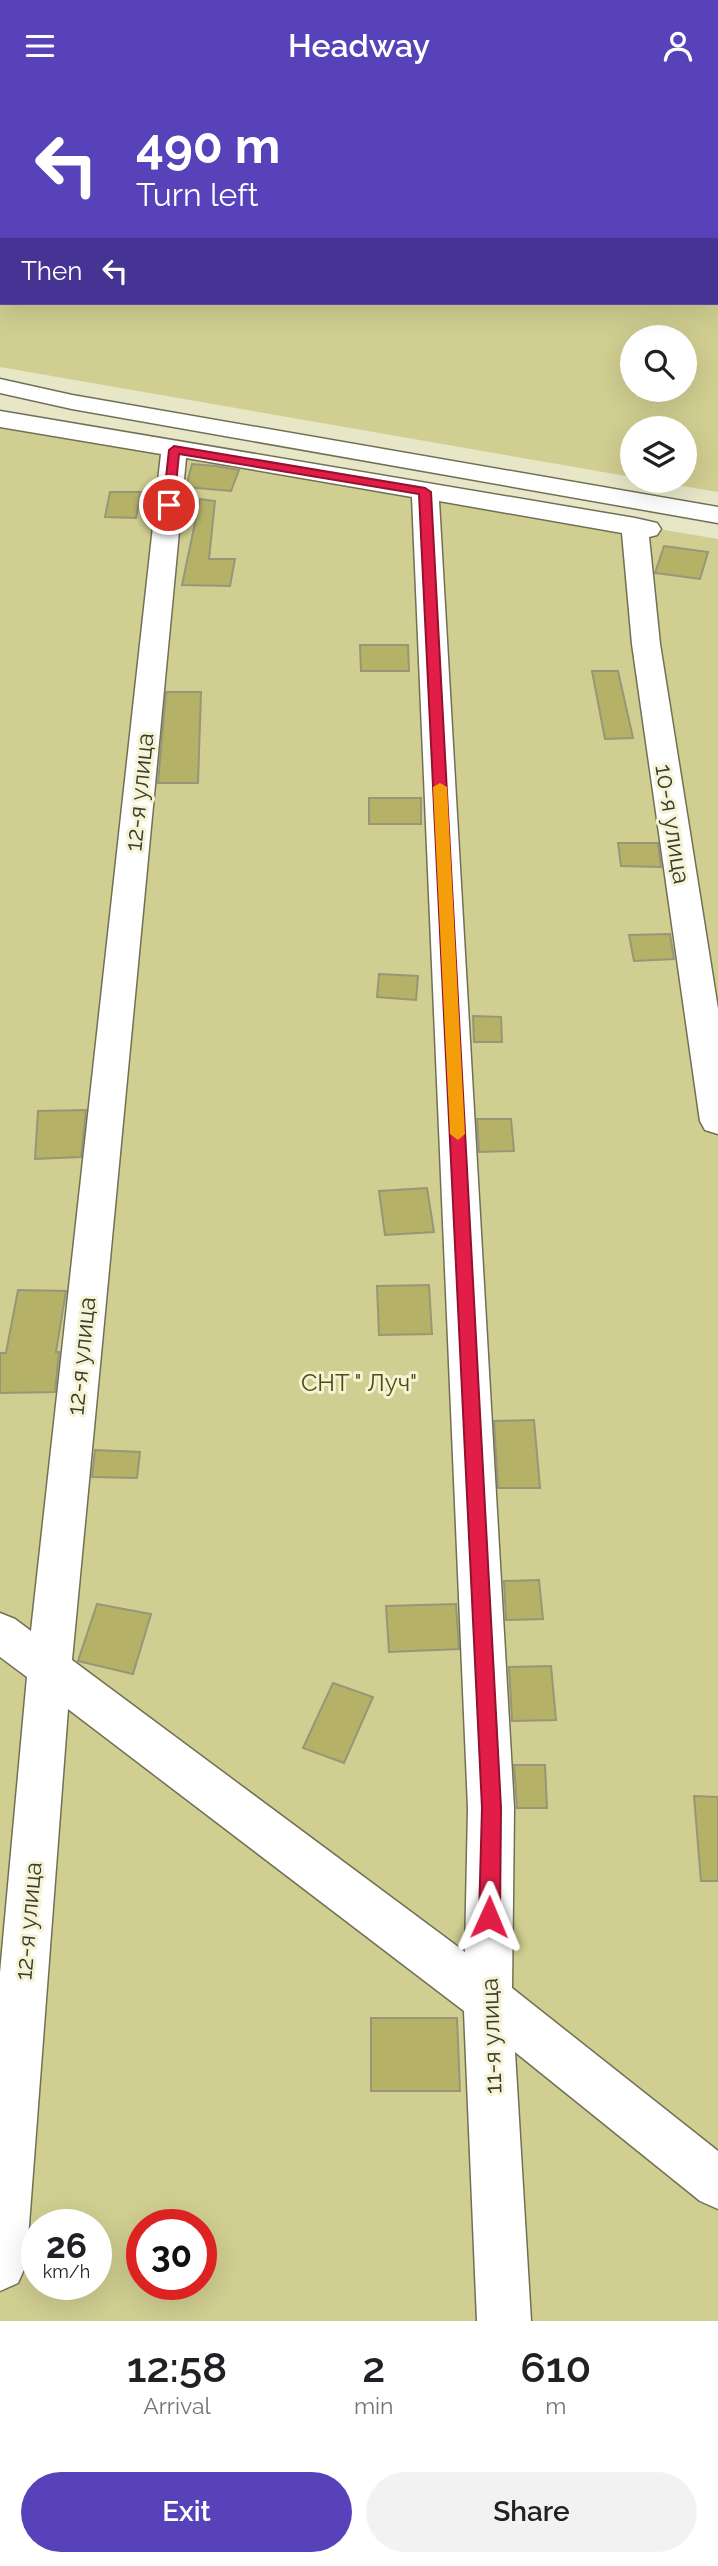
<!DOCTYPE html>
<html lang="en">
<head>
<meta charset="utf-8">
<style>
  :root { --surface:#fff; --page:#f2f2f2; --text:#202124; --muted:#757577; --accent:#5842ba }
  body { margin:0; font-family:Raleway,sans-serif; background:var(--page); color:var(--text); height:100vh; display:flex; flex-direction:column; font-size:26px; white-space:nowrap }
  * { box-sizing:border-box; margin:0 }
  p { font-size:23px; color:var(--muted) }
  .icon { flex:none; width:38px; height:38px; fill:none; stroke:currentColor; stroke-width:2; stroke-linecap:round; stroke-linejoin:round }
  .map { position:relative; height:2230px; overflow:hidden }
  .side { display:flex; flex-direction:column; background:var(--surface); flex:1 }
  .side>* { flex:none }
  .top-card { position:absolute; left:0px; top:0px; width:719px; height:214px; box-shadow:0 7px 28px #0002; background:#5842ba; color:#fff; overflow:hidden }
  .fabs { position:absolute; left:620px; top:234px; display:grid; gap:14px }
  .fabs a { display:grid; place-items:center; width:77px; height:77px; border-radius:50%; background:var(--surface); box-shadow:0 7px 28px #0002; font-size:35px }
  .speed { position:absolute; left:21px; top:2118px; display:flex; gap:14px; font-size:35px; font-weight:700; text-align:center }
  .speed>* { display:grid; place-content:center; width:91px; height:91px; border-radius:50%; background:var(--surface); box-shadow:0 7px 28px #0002; line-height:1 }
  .speed small { font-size:18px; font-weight:400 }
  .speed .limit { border:10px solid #d22; background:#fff; color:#111 }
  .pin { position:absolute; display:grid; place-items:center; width:60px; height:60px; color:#fff; margin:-30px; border:4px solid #fff; border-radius:50%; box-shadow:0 2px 7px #0007 }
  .me { position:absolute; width:77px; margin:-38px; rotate:1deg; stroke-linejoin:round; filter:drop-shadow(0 0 5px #0008) }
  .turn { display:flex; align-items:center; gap:24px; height:147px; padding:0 21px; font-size:32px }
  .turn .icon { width:91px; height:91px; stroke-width:2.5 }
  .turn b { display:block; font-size:49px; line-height:60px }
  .then { display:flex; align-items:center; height:66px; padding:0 21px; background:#0003; gap:14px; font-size:26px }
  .eta { display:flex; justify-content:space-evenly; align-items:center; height:119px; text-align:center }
  .eta b { font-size:42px; font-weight:600; line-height:49px }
  .action { display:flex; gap:14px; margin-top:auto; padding:14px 21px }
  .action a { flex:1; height:80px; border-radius:42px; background:var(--accent); color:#fff; font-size:28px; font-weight:600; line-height:80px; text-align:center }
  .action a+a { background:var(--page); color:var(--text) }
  header { display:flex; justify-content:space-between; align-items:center; height:91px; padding:0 21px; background:var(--accent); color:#fff; font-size:32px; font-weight:600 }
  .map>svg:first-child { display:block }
  .green { fill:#d0ce90; fill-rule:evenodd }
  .building { fill:#b5b268; stroke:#979679; stroke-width:2 }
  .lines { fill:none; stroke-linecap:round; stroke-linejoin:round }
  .minor-casing { stroke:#717055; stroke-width:3 }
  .minor { fill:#fff; fill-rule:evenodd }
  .route { fill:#e11d48; stroke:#92132f; stroke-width:2 }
  .slow { fill:#f59e0b }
  .labels { text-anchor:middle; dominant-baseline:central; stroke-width:6; stroke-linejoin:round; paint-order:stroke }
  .street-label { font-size:24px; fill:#3a3a2e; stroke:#f4f3d4 }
  .park-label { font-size:24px; fill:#4e4b12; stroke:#f4f3d4 }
</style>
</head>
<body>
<header><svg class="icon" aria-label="menu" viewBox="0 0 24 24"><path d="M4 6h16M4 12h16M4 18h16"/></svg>Headway<svg class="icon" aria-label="person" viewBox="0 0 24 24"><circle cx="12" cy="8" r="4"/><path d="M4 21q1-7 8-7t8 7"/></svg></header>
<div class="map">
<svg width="718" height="2230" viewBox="0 0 718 2230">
  <rect width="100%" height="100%" fill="#e7e6c7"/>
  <path class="green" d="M66 0H718V77V2Z
    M0 6 2 212H718V83V401L654 390H684V338H632V386L0 276ZM632 247H684V299H632Z
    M0 327 718 448V2230H0ZM37 2133H96V2193H37ZM142 2133H201V2193H142Z"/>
  <path class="building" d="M192 373 216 375 239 379 231 400 186 396Z
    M110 401H141L136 427 105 426Z
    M200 408 215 410 209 468H235L230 495 182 494Z
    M664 455 708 461 700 488 655 482Z
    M360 554H408L409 580H361Z
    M592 580H618L633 647 605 648Z
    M166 601H201L198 692H158Z
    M369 707H421V733H369Z
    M618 752H658L661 776 621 775Z
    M670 843 674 868 634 870 629 844Z
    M379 883 418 885 416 909 377 906Z
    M473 925 501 926 502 951H474Z
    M86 1019 81 1066 35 1068 38 1020Z
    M477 1028H511L514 1060 479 1061Z
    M427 1097 434 1141 385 1144 379 1100Z
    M429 1194 432 1243 379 1244 377 1195Z
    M18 1199 66 1200 56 1261H59L55 1301 0 1302V1262H6Z
    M534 1329 540 1397H498L494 1330Z
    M95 1359 140 1361 137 1387 92 1386Z
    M539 1489 543 1528 506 1529 504 1490Z
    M97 1513 151 1523 133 1583 78 1570Z
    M456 1513 459 1558 389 1561 386 1515Z
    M551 1575 556 1629 512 1630 509 1576Z
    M333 1592 373 1606 344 1672 303 1657Z
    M514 1674H545L547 1717H517Z
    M694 1705 718 1706V1790H701Z
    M371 1927H457L460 2000H371Z"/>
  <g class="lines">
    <defs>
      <path id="minor" d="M103 0H151L152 2H104Z
        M273 0H293L272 2Z
        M412 0H432L411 2Z
        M548 0H568L547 2Z
        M682 0H702L681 2Z
        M0 288 72 304 718 416V432L72 318 0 302Z
        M0 320 635 427 657 432 661 438 657 444 649 446 660 553 718 918V1043L705 1039 700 1030 632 553 622 442 439 410 514 1717 512 1897 718 2060V2118L700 2110 515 1961 531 2230H477L464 1920 68 1618 26 2174 18 2192 0 2200V1882L27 1586 0 1566V1522L15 1528 31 1540 161 363 0 336ZM186 367 412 406 468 1717 465 1861 72 1569Z"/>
    </defs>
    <use href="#minor" class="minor-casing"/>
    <use href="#minor" class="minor"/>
  </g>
  <path class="route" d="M174 355 425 397 431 401 501 1717 500 1826 497 1833 489 1836 482 1833 479 1826 482 1717 419 403 179 363 174 414 169 417 163 414 169 359Z"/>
  <path class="slow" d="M440 692 447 696 465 1043 458 1049 450 1043 433 696Z"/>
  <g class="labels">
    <g class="street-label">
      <text transform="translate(139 701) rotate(-84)">12-я улица</text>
      <text transform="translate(673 733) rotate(81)">10-я улица</text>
      <text transform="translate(81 1265) rotate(-84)">12-я улица</text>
      <text transform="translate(28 1830) rotate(-85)">12-я улица</text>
      <text transform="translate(491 1945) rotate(-92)">11-я улица</text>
    </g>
    <g class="park-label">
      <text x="359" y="1291">СНТ " Луч"</text>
    </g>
  </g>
</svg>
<div class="fabs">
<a><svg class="icon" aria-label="search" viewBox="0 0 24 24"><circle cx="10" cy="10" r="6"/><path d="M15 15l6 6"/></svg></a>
<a><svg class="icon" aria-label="layers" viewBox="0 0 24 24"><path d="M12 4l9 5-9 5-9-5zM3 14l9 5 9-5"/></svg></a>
</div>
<div class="speed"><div>26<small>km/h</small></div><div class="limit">30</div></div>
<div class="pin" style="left:169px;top:414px;background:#d93025"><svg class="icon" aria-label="arrive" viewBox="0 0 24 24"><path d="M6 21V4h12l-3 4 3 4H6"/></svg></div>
<svg class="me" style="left:489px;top:1826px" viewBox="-20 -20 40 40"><path d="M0-17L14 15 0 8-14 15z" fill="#e11d48" stroke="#fff" stroke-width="4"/></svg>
<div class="top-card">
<div class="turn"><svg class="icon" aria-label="left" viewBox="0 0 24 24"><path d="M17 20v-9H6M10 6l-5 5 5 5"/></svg><div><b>490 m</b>Turn left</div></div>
<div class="then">Then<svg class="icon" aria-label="left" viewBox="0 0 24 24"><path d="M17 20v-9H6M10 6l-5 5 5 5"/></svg></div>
</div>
</div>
<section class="side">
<div class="eta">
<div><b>12:58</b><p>Arrival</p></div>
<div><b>2</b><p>min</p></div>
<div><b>610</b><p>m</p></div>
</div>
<div class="action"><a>Exit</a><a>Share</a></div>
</section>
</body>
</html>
